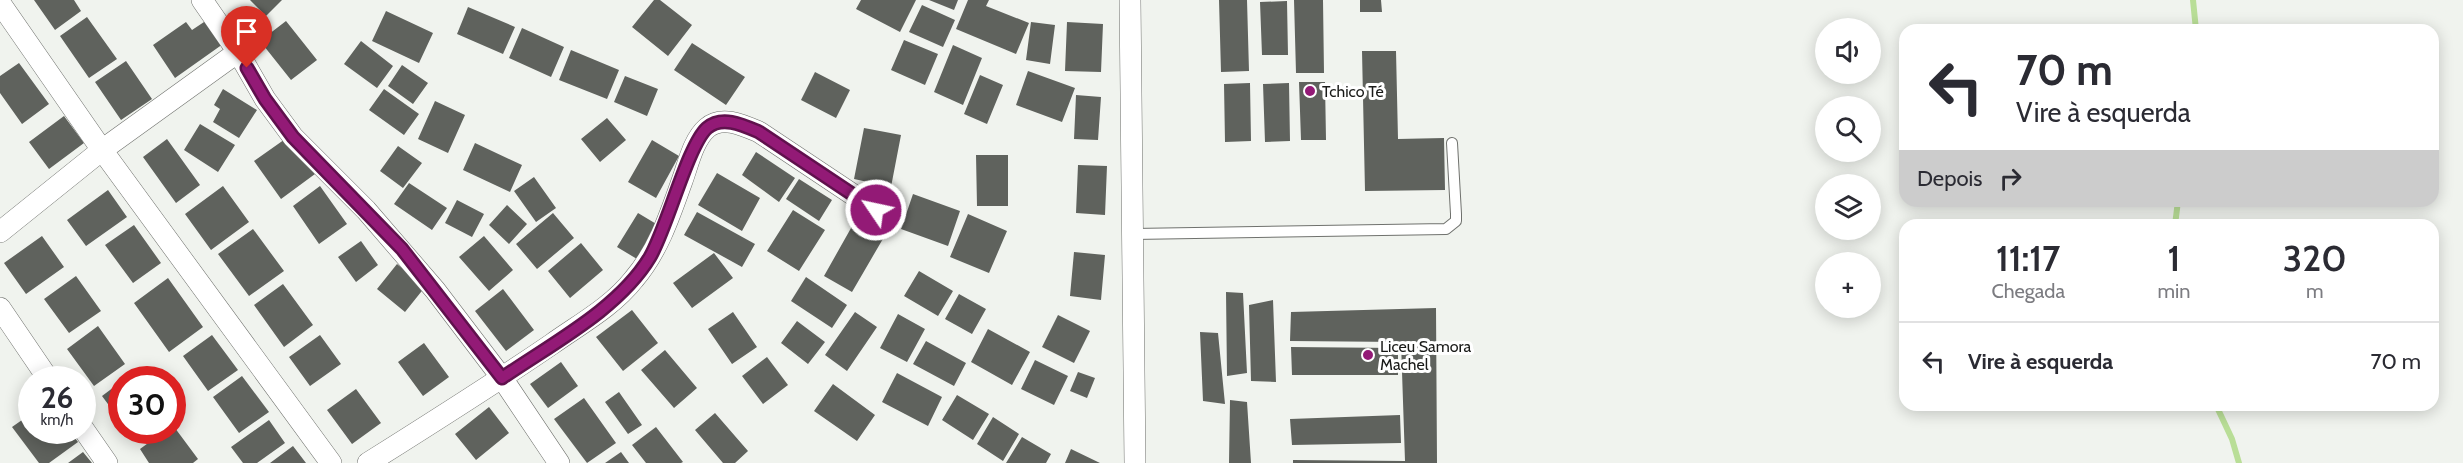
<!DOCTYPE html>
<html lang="pt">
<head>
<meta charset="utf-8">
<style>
  :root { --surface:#fff; --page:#f7f7f7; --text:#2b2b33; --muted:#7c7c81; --line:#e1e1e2 }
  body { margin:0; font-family:Cabin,sans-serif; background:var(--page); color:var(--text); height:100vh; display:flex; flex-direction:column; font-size:22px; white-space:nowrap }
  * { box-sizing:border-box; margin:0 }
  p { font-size:20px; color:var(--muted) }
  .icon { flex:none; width:33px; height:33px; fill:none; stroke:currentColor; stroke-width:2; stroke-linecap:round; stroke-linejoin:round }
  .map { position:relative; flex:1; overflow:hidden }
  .sheet { position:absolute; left:1899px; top:219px; width:540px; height:192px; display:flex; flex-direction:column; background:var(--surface); border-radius:18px; box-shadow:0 3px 15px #0003 }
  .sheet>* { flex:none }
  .top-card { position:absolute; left:1899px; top:24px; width:540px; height:183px; border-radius:18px; box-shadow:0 3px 15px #0003; background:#fff; color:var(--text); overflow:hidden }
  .controls { position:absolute; left:1815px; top:18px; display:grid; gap:12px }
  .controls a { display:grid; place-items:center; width:66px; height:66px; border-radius:50%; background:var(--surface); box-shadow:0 3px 15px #0003; font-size:30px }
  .speed { position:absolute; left:18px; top:366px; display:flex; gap:12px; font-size:30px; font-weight:700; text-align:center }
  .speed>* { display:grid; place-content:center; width:78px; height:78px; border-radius:50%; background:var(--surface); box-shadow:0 3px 15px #0003; line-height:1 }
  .speed small { font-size:15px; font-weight:400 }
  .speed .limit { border:9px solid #d22; background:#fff; color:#111 }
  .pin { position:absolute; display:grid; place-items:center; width:51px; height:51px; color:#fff; margin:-62px -26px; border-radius:50% 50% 50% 0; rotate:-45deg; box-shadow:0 0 6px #0007 }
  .pin .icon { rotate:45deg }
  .me { position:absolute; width:66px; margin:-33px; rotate:304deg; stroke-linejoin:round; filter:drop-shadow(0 0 4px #0008) }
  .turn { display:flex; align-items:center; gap:21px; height:126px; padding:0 18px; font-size:27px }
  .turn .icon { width:78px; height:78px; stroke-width:2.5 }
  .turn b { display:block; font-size:42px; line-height:51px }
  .then { display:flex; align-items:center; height:57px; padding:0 18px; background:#0003; gap:12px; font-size:22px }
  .eta { display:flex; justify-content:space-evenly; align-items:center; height:102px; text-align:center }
  .eta b { font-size:36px; font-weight:600; line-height:42px }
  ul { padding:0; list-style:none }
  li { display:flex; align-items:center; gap:18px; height:78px; padding:0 18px; border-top:2px solid var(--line) }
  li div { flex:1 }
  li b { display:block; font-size:22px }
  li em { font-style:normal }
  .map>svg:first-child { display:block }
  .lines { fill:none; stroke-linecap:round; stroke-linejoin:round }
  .stream { stroke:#b9de97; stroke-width:6 }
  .building { fill:#5f625d }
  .service-casing { stroke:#6f716d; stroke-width:12 }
  .minor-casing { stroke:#6f716d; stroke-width:22 }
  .service { stroke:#fff; stroke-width:10 }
  .minor { stroke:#fff; stroke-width:21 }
  .route-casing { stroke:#60114d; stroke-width:15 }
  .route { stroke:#931a76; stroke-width:10 }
  .poi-dot { fill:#931a76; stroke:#fff; stroke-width:2 }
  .labels { text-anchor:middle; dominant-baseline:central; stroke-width:6; stroke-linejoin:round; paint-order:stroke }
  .poi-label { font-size:16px; fill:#191a18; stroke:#fff; text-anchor:start }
</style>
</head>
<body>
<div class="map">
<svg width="2463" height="463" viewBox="0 0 2463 463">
  <rect width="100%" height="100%" fill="#f0f3ee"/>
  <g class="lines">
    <path class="stream" d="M2193 0 2196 30
      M2175 225 2178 201
      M2216 405 2232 439 2239 463"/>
  </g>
  <path class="building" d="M34 0H74L81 11 55 30Z
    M250 0H282L266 16Z
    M654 0H660L692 25 668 56 632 27Z
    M861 0H916L900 32 856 9Z
    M929 0H958L954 10Z
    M968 0H989L986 6 1029 23 1016 54 956 29Z
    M1219 0H1247L1249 71 1221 72Z
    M1294 0H1323L1324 73H1296Z
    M1360 0H1381L1382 12H1360Z
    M1287 1 1288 55H1262L1260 2Z
    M922 5 955 20 943 47 909 32Z
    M468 7 515 27 503 54 457 34Z
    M386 11 433 33 419 63 372 41Z
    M87 17 117 59 89 78 60 36Z
    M207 20 223 44 175 78 153 45 186 22 192 30Z
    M286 21 317 60 291 80 260 41Z
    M1031 22 1055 25 1050 64 1026 60Z
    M1067 22 1103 24 1101 72 1065 71Z
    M522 28 564 47 551 77 509 58Z
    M904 40 938 54 925 85 891 70Z
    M361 41 393 66 377 88 344 64Z
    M692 43 745 77 726 105 674 70Z
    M953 45 982 58 963 105 934 92Z
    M571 50 619 70 607 99 559 80Z
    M1362 51H1396L1398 139 1444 138 1445 190 1365 191Z
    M126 61 152 99 121 120 95 82Z
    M19 63 49 104 22 124 0 93V76Z
    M402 65 428 83 413 104 388 86Z
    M1028 71 1075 88 1062 122 1016 105Z
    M815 72 850 90 836 118 801 100Z
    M980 75 1003 85 987 124 964 114Z
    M625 76 658 89 647 116 614 102Z
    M1299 82H1325L1326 140H1301Z
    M1250 83 1251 141 1225 142 1224 84Z
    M1289 83 1290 141 1265 142 1263 84Z
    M223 89 257 110 239 138 213 122 220 109 214 105Z
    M384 89 419 114 404 135 369 110Z
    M1076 95 1101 97 1098 140 1074 139Z
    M435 101 465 115 448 153 418 139Z
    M64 116 84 143 49 169 29 142Z
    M607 118 626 140 600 162 581 139Z
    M200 124 235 145 218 172 184 150Z
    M864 128 901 135 891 187 854 179Z
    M288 137 315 174 281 199 254 161Z
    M167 139 200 185 176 203 143 157Z
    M652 140 679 156 656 198 628 182Z
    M475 143 522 165 510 192 463 170Z
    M398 146 422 163 403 188 380 171Z
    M756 152 795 178 779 202 742 175Z
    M976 155H1008V206H977Z
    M1078 165 1107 166 1105 215 1076 213Z
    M717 173 760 198 742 231 698 205Z
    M534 177 556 208 536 222 514 191Z
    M799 179 832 200 819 221 786 199Z
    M409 183 447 208 432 230 394 204Z
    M223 186 249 222 211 250 185 214Z
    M320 186 347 224 319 244 293 206Z
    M108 190 127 217 86 246 67 220Z
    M913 194 960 211 948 246 901 229Z
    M457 200 484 214 472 237 445 223Z
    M507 205 527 224 509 244 489 225Z
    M793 210 825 230 799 271 767 251Z
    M697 212 755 244 742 267 684 235Z
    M553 213 574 238 537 269 516 244Z
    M638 213 658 225 637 259 617 247Z
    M968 214 1007 231 989 273 950 257Z
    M855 221 884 237 852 292 824 276Z
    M134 225 161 263 133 283 105 245Z
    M253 229 284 271 249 296 218 254Z
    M42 236 64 267 26 294 4 263Z
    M484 236 513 270 489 291 459 257Z
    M361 241 378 265 356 282 338 257Z
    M581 243 603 270 570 298 548 271Z
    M1074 252 1105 255 1101 300 1070 296Z
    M714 253 733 278 692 308 673 283Z
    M397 264 425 287 405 312 377 289Z
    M919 271 953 291 938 316 904 296Z
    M76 276 101 311 69 333 44 299Z
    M806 277 847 305 832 328 791 301Z
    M168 278 203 327 169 352 134 303Z
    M283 284 313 325 284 347 254 305Z
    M503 289 534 330 506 351 475 311Z
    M1226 292 1243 293 1247 373 1227 376Z
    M959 294 986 309 972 334 945 319Z
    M1273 300 1276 382 1251 381 1249 305Z
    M1436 308 1437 463H1293V460L1405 461 1401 342 1290 341 1291 312Z
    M632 310 658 343 623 371 596 337Z
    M733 312 757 347 732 364 708 329Z
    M855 312 877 327 847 371 825 355Z
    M898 314 925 329 907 362 880 348Z
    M1058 315 1090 331 1074 363 1042 347Z
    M797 321 825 342 808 364 781 343Z
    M98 326 125 364 94 386 67 349Z
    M988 329 1030 352 1012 385 971 362Z
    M1200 332 1218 333 1225 404 1203 401Z
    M212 335 238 370 208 391 183 356Z
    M320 335 341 364 310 386 289 357Z
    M926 341 966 363 954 386 913 364Z
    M424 343 449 377 423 396 398 362Z
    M1291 347 1398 348V375H1292Z
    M665 350 697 388 674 408 641 370Z
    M767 357 788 385 763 404 742 376Z
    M1035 360 1068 376 1054 405 1021 389Z
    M561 362 578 386 548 408 530 384Z
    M1078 372 1095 378 1087 398 1070 391Z
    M897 373 942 397 928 426 882 402Z
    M132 374 137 380H124Z
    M242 376 269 412 239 433 213 397Z
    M122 381V423L102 396Z
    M833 384 875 415 857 441 814 411Z
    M356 389 381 423 352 444 327 410Z
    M619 392 642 425 628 434 605 402Z
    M957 395 989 414 973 440 942 420Z
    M584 398 616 443 587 463 554 419Z
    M1230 400 1247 402 1251 463H1229Z
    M489 407 509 433 476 460 455 434Z
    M32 413V430H69L78 442 49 463H39L12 427Z
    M715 413 748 451 735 463H723L695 430Z
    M1400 415 1401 443 1292 445 1290 419Z
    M993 417 1019 434 1003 461 977 444Z
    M269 420 285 443 257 463H243L231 447Z
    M172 424 198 459 193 463H149L140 449 166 430H172Z
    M656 427 683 462 681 463H646L632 445Z
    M127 430H142L132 438Z
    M1022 437 1051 454 1046 463H1006Z
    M293 446 306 463H270Z
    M1071 449 1100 463H1065Z
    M83 452 92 463H68Z
    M621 452 629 463H605Z"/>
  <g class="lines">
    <defs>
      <path id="service" d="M1133 234 1446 229 1456 221V214L1452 143"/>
      <path id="minor" d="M202 0 238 52 265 99 293 137 366 210 435 290 502 378 559 463
        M1130 0 1135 463
        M0 3 102 150 331 463
        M0 232 102 150 238 52
        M0 308 49 380
        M82 427 107 463
        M368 463C430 424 492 385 552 344 580 324 612 307 634 279 658 251 670 215 682 181 688 165 693 140 707 128 722 115 743 125 759 132L876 210"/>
    </defs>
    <use href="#service" class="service-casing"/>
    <use href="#minor" class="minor-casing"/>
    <use href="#service" class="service"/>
    <use href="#minor" class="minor"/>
  </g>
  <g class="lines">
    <defs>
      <path id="route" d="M247 68 265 99 293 137 402 249 502 378C551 344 619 309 650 257 667 228 688 145 707 128 722 115 743 125 759 132L876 210"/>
    </defs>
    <use href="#route" class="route-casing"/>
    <use href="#route" class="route"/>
  </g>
  <g class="poi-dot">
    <circle cx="1310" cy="91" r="6"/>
    <circle cx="1368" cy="355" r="6"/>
  </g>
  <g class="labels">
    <g class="poi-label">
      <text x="1322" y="91">Tchico Té</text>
      <text x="1380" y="346">Liceu Samora<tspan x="1380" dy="18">Machel</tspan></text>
    </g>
  </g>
</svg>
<div class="controls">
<a><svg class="icon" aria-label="sound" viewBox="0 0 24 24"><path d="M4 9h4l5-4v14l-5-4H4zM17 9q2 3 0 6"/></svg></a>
<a><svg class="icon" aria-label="search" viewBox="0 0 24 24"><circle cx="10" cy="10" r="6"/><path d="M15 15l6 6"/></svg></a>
<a><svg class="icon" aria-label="layers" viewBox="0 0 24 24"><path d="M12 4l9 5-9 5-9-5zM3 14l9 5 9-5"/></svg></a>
<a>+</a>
</div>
<div class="speed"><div>26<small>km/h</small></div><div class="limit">30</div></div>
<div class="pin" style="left:247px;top:68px;background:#d93025"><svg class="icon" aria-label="arrive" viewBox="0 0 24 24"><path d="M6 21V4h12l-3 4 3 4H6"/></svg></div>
<svg class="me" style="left:876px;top:210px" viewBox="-20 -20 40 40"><circle r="17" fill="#931a76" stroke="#fff" stroke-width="3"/><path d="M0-11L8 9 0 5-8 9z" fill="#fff"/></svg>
<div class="top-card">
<div class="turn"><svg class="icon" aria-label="left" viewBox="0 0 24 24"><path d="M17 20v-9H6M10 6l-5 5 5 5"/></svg><div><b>70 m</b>Vire à esquerda</div></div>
<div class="then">Depois<svg class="icon" aria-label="right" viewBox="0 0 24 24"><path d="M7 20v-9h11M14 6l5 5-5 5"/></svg></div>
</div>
<section class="sheet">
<div class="eta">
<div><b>11:17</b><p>Chegada</p></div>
<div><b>1</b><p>min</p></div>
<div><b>320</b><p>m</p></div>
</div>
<ul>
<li><svg class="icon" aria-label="left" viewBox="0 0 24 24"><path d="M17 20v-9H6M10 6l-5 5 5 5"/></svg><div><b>Vire à esquerda</b></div><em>70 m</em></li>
</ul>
</section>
</div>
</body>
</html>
